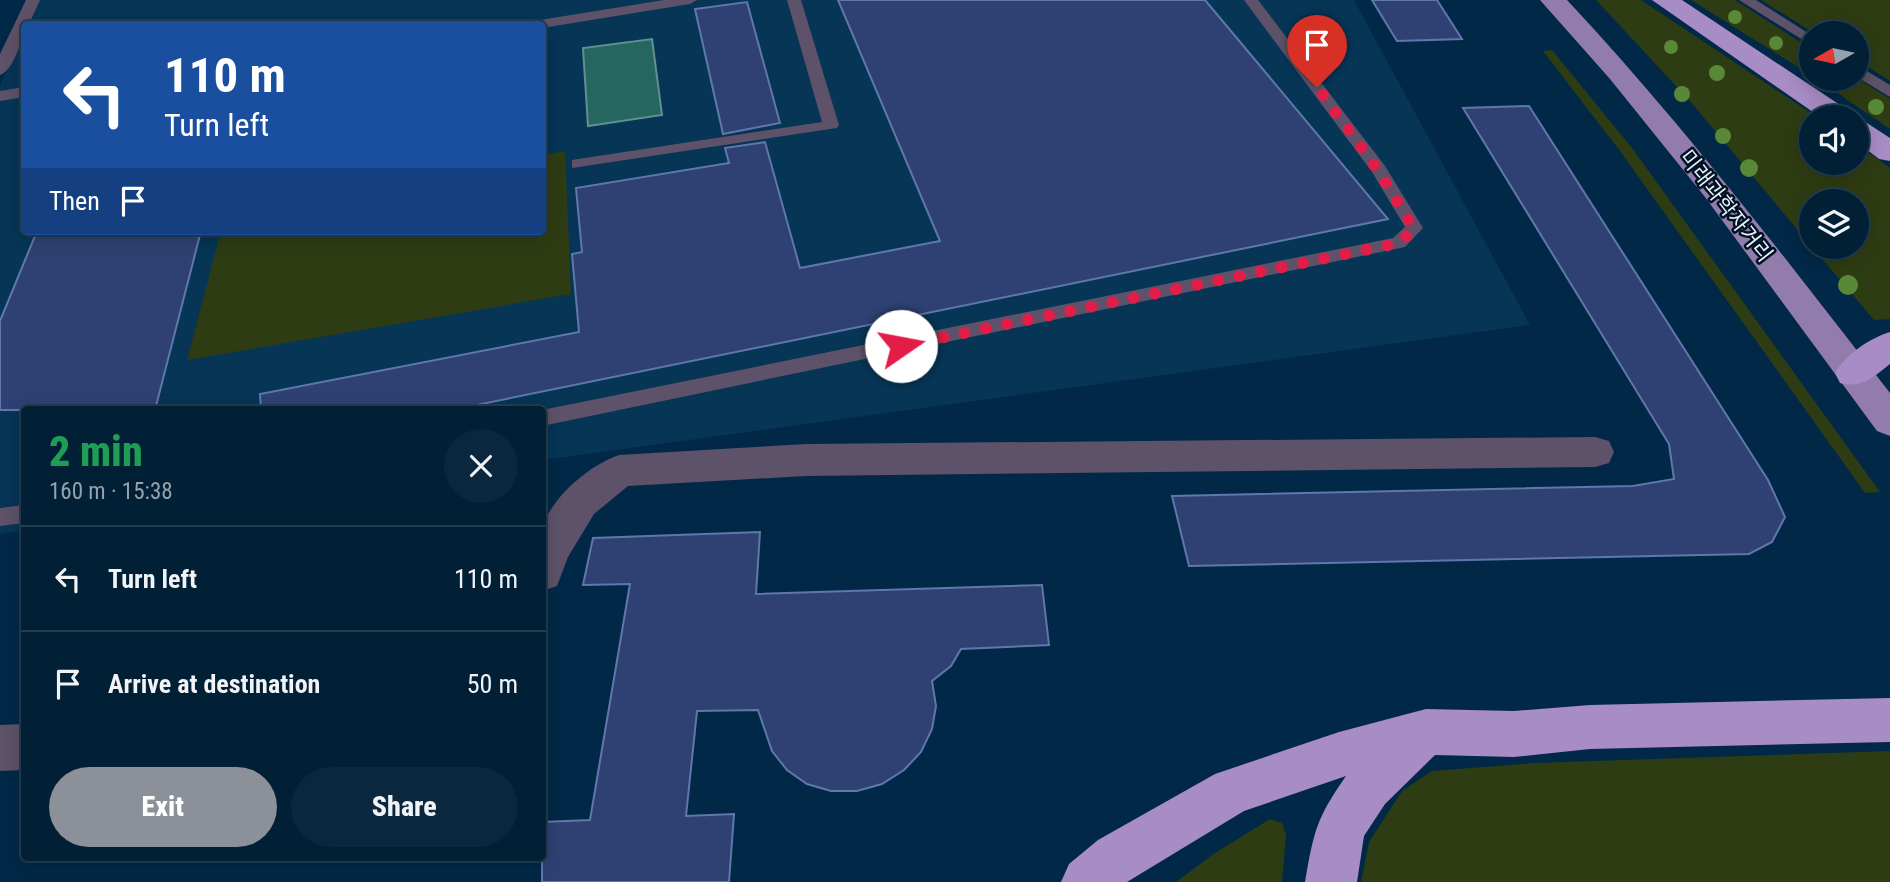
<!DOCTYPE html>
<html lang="en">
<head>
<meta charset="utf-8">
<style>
  :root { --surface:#011f35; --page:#0b273d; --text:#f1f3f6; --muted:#96a2ad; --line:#233d50; --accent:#8c9099 }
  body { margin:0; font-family:"Roboto Condensed","Noto Sans KR",sans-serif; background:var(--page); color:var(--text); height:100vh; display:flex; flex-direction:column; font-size:26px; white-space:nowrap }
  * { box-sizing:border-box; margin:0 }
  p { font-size:23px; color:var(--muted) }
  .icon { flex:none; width:38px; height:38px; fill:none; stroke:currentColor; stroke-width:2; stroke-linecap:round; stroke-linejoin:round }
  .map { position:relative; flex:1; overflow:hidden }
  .drawer { position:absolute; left:21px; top:406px; width:525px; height:455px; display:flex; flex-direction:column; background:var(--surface); border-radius:7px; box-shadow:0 4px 18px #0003,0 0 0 2px var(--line) }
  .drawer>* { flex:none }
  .hud { position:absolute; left:21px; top:21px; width:525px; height:214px; border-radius:7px; box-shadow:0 4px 18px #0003,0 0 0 2px var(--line); background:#1a4fa0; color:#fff; overflow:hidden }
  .needle { width:46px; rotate:261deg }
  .fabs { position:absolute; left:1799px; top:21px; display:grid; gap:14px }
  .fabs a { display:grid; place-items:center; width:70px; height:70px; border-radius:50%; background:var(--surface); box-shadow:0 4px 18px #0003,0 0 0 2px var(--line); font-size:35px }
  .pin { position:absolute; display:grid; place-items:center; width:60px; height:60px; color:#fff; margin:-72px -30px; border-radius:50% 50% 50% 0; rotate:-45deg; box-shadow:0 0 7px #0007 }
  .pin .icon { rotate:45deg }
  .me { position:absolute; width:77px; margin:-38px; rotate:78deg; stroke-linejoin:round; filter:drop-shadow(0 0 5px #0008) }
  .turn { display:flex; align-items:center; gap:24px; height:147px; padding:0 28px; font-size:32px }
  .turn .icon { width:91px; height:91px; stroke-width:2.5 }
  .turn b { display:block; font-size:49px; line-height:60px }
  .then { display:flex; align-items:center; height:66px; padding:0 28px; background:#0003; gap:14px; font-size:26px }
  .round { display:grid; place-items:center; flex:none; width:74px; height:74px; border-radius:37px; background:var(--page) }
  .headline { display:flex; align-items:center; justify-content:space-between; height:119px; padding:0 28px }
  h1 { font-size:42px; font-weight:800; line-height:52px; color:#1e9e55 }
  .button { display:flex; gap:14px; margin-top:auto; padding:14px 28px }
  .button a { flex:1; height:80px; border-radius:42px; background:var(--accent); color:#fff; font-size:28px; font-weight:800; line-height:80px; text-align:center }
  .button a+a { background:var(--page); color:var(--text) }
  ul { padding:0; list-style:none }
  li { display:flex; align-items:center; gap:21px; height:105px; padding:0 28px; border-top:2px solid var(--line) }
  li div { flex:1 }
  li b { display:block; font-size:26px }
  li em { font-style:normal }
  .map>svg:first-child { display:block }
  .built { fill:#063556 }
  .green { fill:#2e3c13 }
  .water { fill:#266660; stroke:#60908f; stroke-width:2 }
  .building { fill:#2e4172; stroke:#6077ac; stroke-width:2 }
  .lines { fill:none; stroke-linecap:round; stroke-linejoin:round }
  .lane { fill:#5d5269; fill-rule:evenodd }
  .street { fill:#5d5269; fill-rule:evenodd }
  .primary { fill:#927cab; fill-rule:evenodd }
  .highway { fill:#a78cc5; fill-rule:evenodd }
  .tree { fill:#598837 }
  .route { stroke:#e11d48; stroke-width:12; stroke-dasharray:0 21.6 }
  .labels { text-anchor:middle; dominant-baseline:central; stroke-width:5; stroke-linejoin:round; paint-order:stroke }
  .street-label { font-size:21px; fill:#e7f2fc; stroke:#012 }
</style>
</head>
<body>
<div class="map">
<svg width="1890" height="882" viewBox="0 0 1890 882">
  <rect width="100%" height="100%" fill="#012947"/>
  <path class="built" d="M39 0H1354L1530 325 543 460 542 410H24V531L0 534V86L24 32V231H542V24H28Z"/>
  <path class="green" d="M1596 0H1641L1817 117H1811V163H1857V144L1890 168V319L1874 320 1812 247H1857V201H1811V246L1690 101Z
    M1691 0H1735L1811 49V75Z
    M1761 0H1890V81L1857 60V33H1814Z
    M1552 50 1632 148 1880 492 1865 493 1620 151 1543 51Z
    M1857 78 1890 99V129L1817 79Z
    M565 151 571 294 187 360 221 231H542L543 155Z
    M1890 751V882H1361L1369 842 1402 791 1432 771 1535 763Z
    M1270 819 1282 823 1286 835 1282 882H1176L1215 853Z"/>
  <path class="water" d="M652 39 662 115 588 126 583 48Z"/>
  <path class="building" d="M838 0H1205L1388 219 452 410H261L260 394 579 332 572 254 582 252 576 188 729 163 725 148 765 142 800 268 940 241Z
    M1372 0H1437L1462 39 1397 41Z
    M747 2 780 123 723 134 695 9Z
    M1529 106 1768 480 1785 517 1772 542 1749 554 1189 566 1172 496 1633 486 1674 479 1669 444 1463 108Z
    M37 231H201L155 410H0V321Z
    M760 532 756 594 1042 585 1049 645 961 649 951 666 932 681 936 706 932 729 921 752 904 770 882 784 857 791H831L807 784 787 770 772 751 758 710 697 711 686 816 734 814 729 882H542V822L590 820 630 584 583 585 593 538Z"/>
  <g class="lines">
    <path class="lane" d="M26 0H40L29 24H24C24 38 13 71 0 75V54Z
      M664 0H697L690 4 542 28V24H533L540 20Z
      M787 0H801L839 125 837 128 572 168V160L578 159 822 122Z
      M1244 0H1258L1385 166 1423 228 1405 247 542 426V410L1393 238 1405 227 1372 172Z
      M1739 0H1756L1811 35V45Z
      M1857 65 1890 85V97L1857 77Z
      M24 87V97L0 101V91Z
      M24 505V523L0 526V508Z"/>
    <path class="street" d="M1595 437 1609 441 1614 452 1609 463 1595 467 806 476 628 486 594 514 568 557 557 586 542 591C542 575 538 539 543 525 554 495 590 465 619 455L806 444Z
      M24 724V770L0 771V725Z"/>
    <path class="primary" d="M1540 0H1567C1683 124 1786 259 1890 393V436L1877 431 1705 197 1610 79Z"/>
    <path class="highway" d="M1652 0H1682L1849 111 1854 117H1820Z
      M1857 120 1867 123 1890 138V161L1879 159 1857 142Z
      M1890 332V364C1873 377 1862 389 1840 383L1835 373C1845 355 1870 338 1890 332Z
      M1890 698V742L1590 749 1514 757 1435 755 1385 804 1364 836 1357 882H1305C1314 831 1316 819 1346 776L1244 811 1127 882H1061L1069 864 1098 840 1215 774 1339 732 1426 709 1514 711 1590 705Z"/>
  </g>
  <g class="tree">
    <circle cx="1735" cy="17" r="7"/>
    <circle cx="1776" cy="43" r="7"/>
    <circle cx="1671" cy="47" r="7"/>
    <circle cx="1717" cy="73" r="8"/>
    <circle cx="1682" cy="94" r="8"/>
    <circle cx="1876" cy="107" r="8"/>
    <circle cx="1723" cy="136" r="8"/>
    <circle cx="1749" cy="168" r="9"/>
    <circle cx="1848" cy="285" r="10"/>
  </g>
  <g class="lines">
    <path class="route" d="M901 346 1399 243 1414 229 1378 170 1317 87"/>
  </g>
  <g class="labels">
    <g class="street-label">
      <text transform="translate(1726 206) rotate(52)">미래과학자거리</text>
    </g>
  </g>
</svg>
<div class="fabs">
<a><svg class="needle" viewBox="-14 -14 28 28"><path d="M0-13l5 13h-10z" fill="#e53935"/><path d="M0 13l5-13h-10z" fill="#96a2ad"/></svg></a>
<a><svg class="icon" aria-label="sound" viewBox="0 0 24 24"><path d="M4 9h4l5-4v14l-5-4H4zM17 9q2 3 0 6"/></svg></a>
<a><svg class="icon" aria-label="layers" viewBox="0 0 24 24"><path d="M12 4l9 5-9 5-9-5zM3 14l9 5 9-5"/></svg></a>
</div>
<div class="pin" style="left:1317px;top:87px;background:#d93025"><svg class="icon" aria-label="arrive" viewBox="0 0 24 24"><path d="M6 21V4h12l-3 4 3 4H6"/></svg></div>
<svg class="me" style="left:901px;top:346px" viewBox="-20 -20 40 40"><circle r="19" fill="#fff"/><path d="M0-13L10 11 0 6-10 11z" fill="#e11d48"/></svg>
<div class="hud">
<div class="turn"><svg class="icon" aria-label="left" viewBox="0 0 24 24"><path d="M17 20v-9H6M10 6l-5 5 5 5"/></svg><div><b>110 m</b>Turn left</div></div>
<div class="then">Then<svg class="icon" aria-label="arrive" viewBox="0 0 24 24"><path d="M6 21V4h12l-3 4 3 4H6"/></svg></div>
</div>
<section class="drawer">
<div class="headline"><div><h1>2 min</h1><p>160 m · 15:38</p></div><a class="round"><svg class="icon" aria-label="close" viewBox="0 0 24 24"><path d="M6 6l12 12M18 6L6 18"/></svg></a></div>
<ul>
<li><svg class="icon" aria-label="left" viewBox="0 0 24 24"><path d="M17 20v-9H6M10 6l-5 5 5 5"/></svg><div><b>Turn left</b></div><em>110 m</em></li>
<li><svg class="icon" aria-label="arrive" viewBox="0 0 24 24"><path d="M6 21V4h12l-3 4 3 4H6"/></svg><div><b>Arrive at destination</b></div><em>50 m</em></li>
</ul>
<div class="button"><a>Exit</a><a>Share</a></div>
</section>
</div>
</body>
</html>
